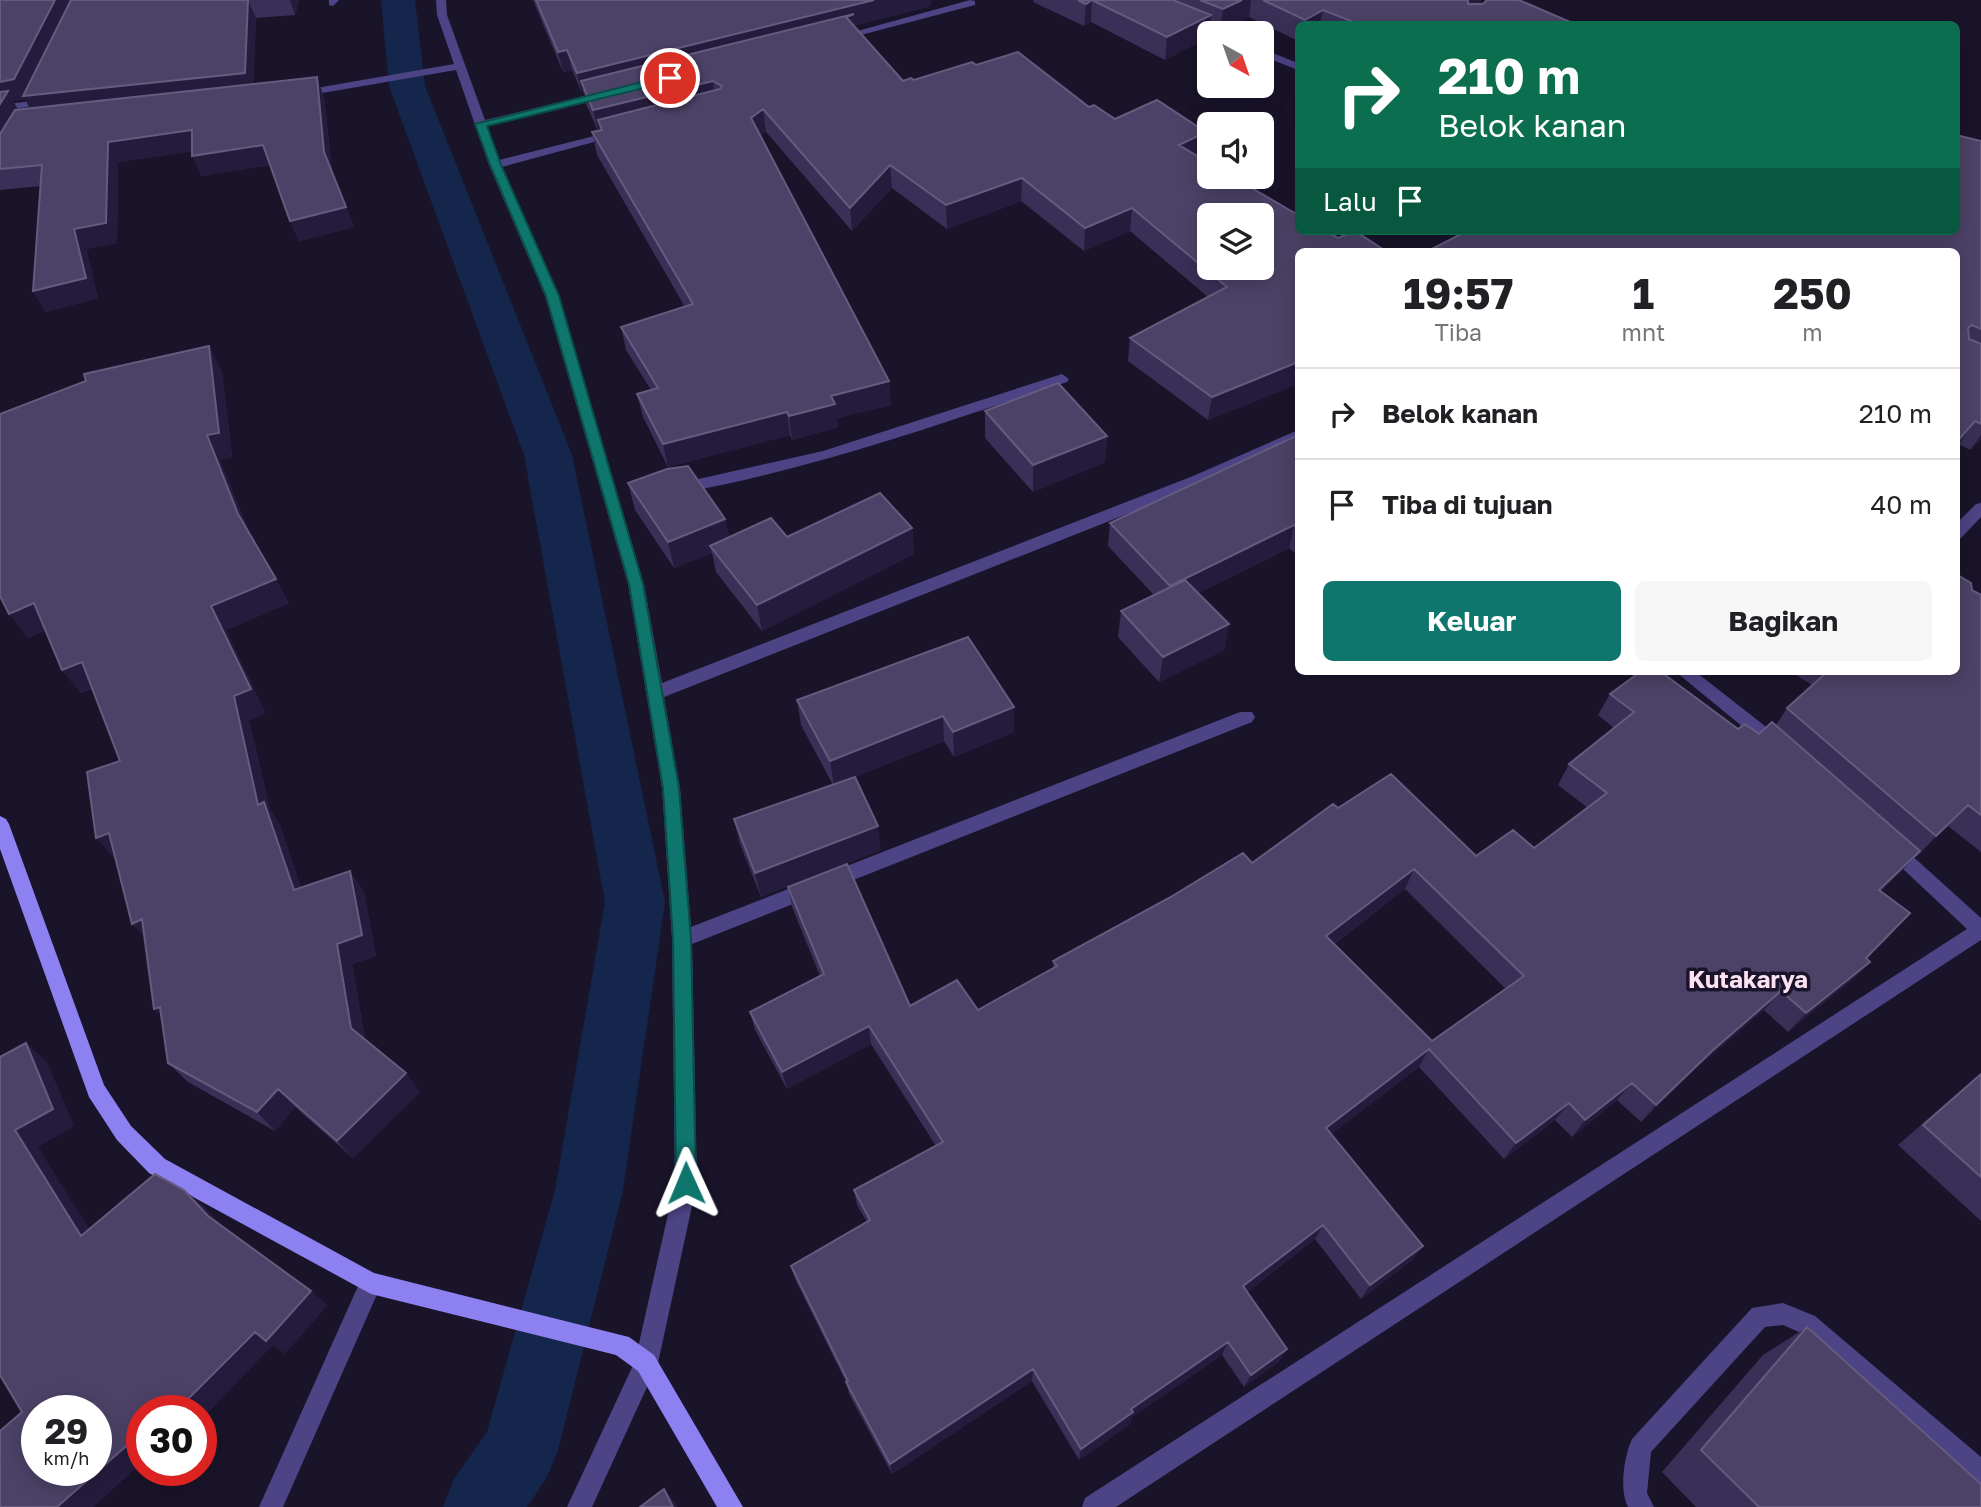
<!DOCTYPE html>
<html lang="id">
<head>
<meta charset="utf-8">
<style>
  :root { --surface:#fff; --page:#f6f6f6; --text:#202124; --muted:#757577; --line:#e0e0e0; --accent:#0f766e }
  body { margin:0; font-family:"Golos Text",sans-serif; background:var(--page); color:var(--text); height:100vh; display:flex; flex-direction:column; font-size:26px; white-space:nowrap }
  * { box-sizing:border-box; margin:0 }
  p { font-size:23px; color:var(--muted) }
  .icon { flex:none; width:38px; height:38px; fill:none; stroke:currentColor; stroke-width:2; stroke-linecap:round; stroke-linejoin:round }
  .map { position:relative; flex:1; overflow:hidden }
  .drawer { position:absolute; left:1295px; top:248px; width:665px; height:427px; display:flex; flex-direction:column; background:var(--surface); border-radius:10px; box-shadow:0 4px 18px #0003 }
  .drawer>* { flex:none }
  .banner { position:absolute; left:1295px; top:21px; width:665px; height:214px; border-radius:10px; box-shadow:0 4px 18px #0003; background:#0b6e4f; color:#fff; overflow:hidden }
  .needle { width:46px; rotate:140deg }
  .buttons { position:absolute; left:1197px; top:21px; display:grid; gap:14px }
  .buttons a { display:grid; place-items:center; width:77px; height:77px; border-radius:10px; background:var(--surface); box-shadow:0 4px 18px #0003; font-size:35px }
  .speed { position:absolute; left:21px; top:1395px; display:flex; gap:14px; font-size:35px; font-weight:700; text-align:center }
  .speed>* { display:grid; place-content:center; width:91px; height:91px; border-radius:50%; background:var(--surface); box-shadow:0 4px 18px #0003; line-height:1 }
  .speed small { font-size:18px; font-weight:400 }
  .speed .limit { border:10px solid #d22; background:#fff; color:#111 }
  .pin { position:absolute; display:grid; place-items:center; width:60px; height:60px; color:#fff; margin:-30px; border:4px solid #fff; border-radius:50%; box-shadow:0 2px 7px #0007 }
  .me { position:absolute; width:77px; margin:-38px; rotate:359deg; stroke-linejoin:round; filter:drop-shadow(0 0 5px #0008) }
  .turn { display:flex; align-items:center; gap:24px; height:147px; padding:0 28px; font-size:32px }
  .turn .icon { width:91px; height:91px; stroke-width:2.5 }
  .turn b { display:block; font-size:49px; line-height:60px }
  .then { display:flex; align-items:center; height:66px; padding:0 28px; background:#0003; gap:14px; font-size:26px }
  .eta { display:flex; justify-content:space-evenly; align-items:center; height:119px; text-align:center }
  .eta b { font-size:42px; font-weight:700; line-height:49px }
  .action { display:flex; gap:14px; margin-top:auto; padding:14px 28px }
  .action a { flex:1; height:80px; border-radius:10px; background:var(--accent); color:#fff; font-size:28px; font-weight:700; line-height:80px; text-align:center }
  .action a+a { background:var(--page); color:var(--text) }
  ul { padding:0; list-style:none }
  li { display:flex; align-items:center; gap:21px; height:91px; padding:0 28px; border-top:2px solid var(--line) }
  li div { flex:1 }
  li b { display:block; font-size:26px }
  li em { font-style:normal }
  .map>svg:first-child { display:block }
  .lines { fill:none; stroke-linecap:round; stroke-linejoin:round }
  .canal { fill:#15264c; fill-rule:evenodd }
  .lane { fill:#4c4484; fill-rule:evenodd }
  .street { fill:#4c4484; fill-rule:evenodd }
  .secondary { fill:#8d81f2; fill-rule:evenodd }
  .wall { fill:#3a2f56; fill-rule:evenodd }
  .shaded-wall { fill:#251c3d }
  .building { fill:#4c4267; stroke:#645b7f; stroke-width:2; fill-rule:evenodd }
  .route { fill:#0f766e; stroke:#0a4d48; stroke-width:2 }
  .labels { text-anchor:middle; dominant-baseline:central; stroke-width:7; stroke-linejoin:round; paint-order:stroke }
  .quarter-label { font-size:24px; font-weight:bold; fill:#fce2f0; stroke:#1a142a }
</style>
</head>
<body>
<div class="map">
<svg width="1981" height="1507" viewBox="0 0 1981 1507">
  <rect width="100%" height="100%" fill="#1a142a"/>
  <g class="lines">
    <path class="canal" d="M381 0H415L425 86 572 455 665 902 623 1190 558 1450 547 1477 527 1507H443L454 1479 487 1432 555 1190 605 902 524 455 389 86Z"/>
    <path class="lane" d="M1783 1303 1815 1316 1981 1457V1485L1973 1481 1799 1332 1783 1325 1765 1327 1651 1452 1647 1493 1654 1507H1628C1619 1489 1624 1457 1632 1439L1752 1308Z"/>
    <path class="street" d="M329 0H339L333 6 329 5Z
      M436 0H446L447 15 485 120 607 91 613 94 487 126 499 160 614 131 620 135 502 167 559 296 644 584 662 683 1193 476 1298 430V441L1203 484 664 697 680 788 691 927 1240 712H1252L1255 717 1252 722 692 944 697 1183 658 1363 592 1507H567L635 1361 675 1183 672 939 662 788 628 584 545 296 489 165 456 70 299 97 293 94 299 91 454 64 437 15Z
      M970 0 975 1V5L838 41 832 38Z
      M1183 21H1191L1218 33 1209 35 1183 25Z
      M1262 49 1298 63V70L1262 56Z
      M31 101 37 104 35 106 0 111V105Z
      M1062 374 1069 379 1067 382C939 424 814 469 681 493L673 488 681 483 823 451Z
      M1981 503V517L1961 538 1956 539V524L1976 504Z
      M1676 672H1696L1783 740 1786 745 1783 750H1771Z
      M1892 840 1898 843 1981 918V940L1116 1507H1082L1085 1498 1967 929 1886 853 1883 848 1886 843Z
      M371 1272 379 1275 382 1283 283 1507H259L363 1275Z"/>
    <path class="secondary" d="M0 816 6 819 9 824 104 1085 131 1126 165 1159 374 1273 629 1337 654 1355 743 1507H717L638 1371 616 1355 371 1294 149 1173 117 1140 89 1097 0 849Z"/>
  </g>
  <path class="wall" d="M0 0H299L295 15 256 18 253 84 324 97 332 172 354 227 299 241 290 221 270 165 201 176 192 151 118 162 117 243 86 249 98 298 46 312 33 291 41 186 0 190ZM25 99 30 109 18 110 13 101Z
    M533 0H931V6L855 25V27L903 81 914 80 976 65 1089 107 1115 119 1206 132 1203 155 1199 157 1338 238 1387 252H1298V386V384L1208 420 1128 361 1130 338 1208 297 1130 231 1084 251 1021 201 947 229 892 188 852 231 766 132 760 136 889 381 891 405 837 418 838 427 792 440 790 435 668 467 643 417 637 394 651 390 626 350 621 327 685 307 597 155 592 132 598 131 586 104 584 93H582L572 70 563 72Z
    M1034 0H1481L1480 4 1567 24H1298V41L1249 17 1220 32 1210 27 1209 37 1165 60 1091 22 1084 26 1033 2Z
    M1981 141V439L1970 450 1959 444 1956 448V231Z
    M222 371 232 457 220 460 250 535 289 603 226 630 265 713 249 720 270 810 280 825 301 888 350 871 364 893 376 956 352 964 365 1039 406 1073 420 1092 353 1158 295 1107 275 1131 188 1082 168 1063 120 761 92 689 81 693 62 670 46 630 28 638Z
    M985 411 1107 436 1105 462 1033 492 985 438Z
    M1298 435V556L1289 548 1198 593 1229 624 1224 650 1159 682 1118 637 1121 611 1154 595 1108 546 1110 523Z
    M628 483 725 519 729 537H787L912 528 914 554 762 631 716 572 712 553 674 568 635 510Z
    M1972 590 1981 595V852L1948 826 1917 856H1916L1881 891 1866 958 1851 981 1788 1032 1764 1010 1696 1068 1641 1122 1617 1100 1572 1137 1555 1120 1504 1159 1419 1067 1331 1134 1423 1246 1412 1260 1361 1299 1315 1239 1247 1292 1287 1349 1279 1361 1244 1387 1222 1355 1132 1417 1130 1424 1079 1460 1032 1381 892 1474 849 1394 846 1382 796 1281 791 1266 867 1222 857 1205 854 1190 936 1146 871 1044 787 1089 755 1030 750 1012 820 976 792 907 788 887 910 1006 978 1010 1053 968V961L1252 863 1338 808 1476 856 1534 848 1588 808 1558 785 1569 764 1614 728 1598 715 1610 694 1738 729 1759 734 1776 725 1787 708 1812 685 1791 672H1956ZM1405 889 1506 989 1432 1041 1334 944Z
    M797 700 1014 707V732L954 757 944 741 845 781 881 850 761 897 740 844 734 819 833 785 801 725Z
    M1981 1073V1221L1898 1145Z
    M1807 1327 1981 1507H1696L1662 1472 1763 1355Z"/>
  <path class="shaded-wall" d="M55 0H248L256 18 253 93 34 116 25 99 13 101 19 111 0 143V82Z
    M290 0H299L295 15Z
    M874 0H931V6L855 25 856 36 581 81 584 93H582L577 73Z
    M1092 0 1091 22 1084 26 1086 4Z
    M1242 0H1251L1249 17 1220 32 1223 9Z
    M1468 0H1481L1479 8 1462 22Z
    M1323 10 1320 24H1304L1305 20Z
    M1211 15 1209 37 1165 60 1167 37Z
    M567 50 572 70 563 72 558 52Z
    M317 77 324 97 332 172 324 152Z
    M713 81 716 103 598 120 601 132 599 133 593 110Z
    M763 109 766 132 754 140 751 118Z
    M192 130 202 150 118 162 117 243 86 249 98 298 46 312 33 291 74 229 108 142Z
    M1206 132 1203 155 1176 168 1179 145Z
    M263 145 272 165 201 176 192 156Z
    M890 165 892 188 852 231 850 208Z
    M1022 178 1021 201 947 229 946 205Z
    M346 207 354 227 299 241 290 221Z
    M1132 208 1130 231 1084 251 1085 228Z
    M209 346 222 371 232 457 220 460 251 539 238 514 207 435Z
    M1298 362V384L1208 420 1212 397Z
    M889 381 891 405 837 418 838 427 792 440 789 416 831 396Z
    M787 412 790 435 668 467 663 444Z
    M1975 421 1959 444 1956 448V443Z
    M1981 435V439L1970 450Z
    M1107 436 1105 462 1033 492V465Z
    M725 519 731 545 710 546 712 553 674 568 668 542Z
    M1294 525 1289 548 1167 608 1170 586Z
    M912 528 914 554 762 631 757 605Z
    M276 579 289 603 226 630 265 713 249 720 270 810 280 825 309 912 294 890 258 805 211 606Z
    M34 603 53 627 28 638 9 614Z
    M1229 624 1224 650 1159 682 1163 657Z
    M82 662 100 685 81 693 62 670Z
    M1014 707V732L954 757 953 732Z
    M943 716 944 741 834 786 830 761Z
    M1968 805 1948 826 1917 856 1936 836Z
    M878 826 881 850 761 897 755 873Z
    M109 833 115 859 96 838Z
    M1920 851 1901 872 1861 909 1879 890Z
    M1414 869 1405 889 1319 955 1326 936Z
    M350 871 364 893 376 956 352 964 366 1047 351 1028 337 944Z
    M142 919 152 944 132 924Z
    M1870 962 1851 981 1788 1032 1806 1013Z
    M1781 991 1764 1010 1696 1068 1641 1122 1656 1105 1712 1051Z
    M160 1007 174 1028 154 1009Z
    M869 1026 871 1044 787 1089 782 1072Z
    M26 1043 47 1062 74 1126 38 1147 103 1251 81 1236 15 1130Z
    M1429 1049 1419 1067 1318 1144 1326 1128Z
    M406 1073 420 1092 353 1158 337 1141Z
    M1632 1083 1617 1100 1572 1137 1585 1120Z
    M278 1089 295 1107 275 1131 257 1112Z
    M1569 1103 1555 1120 1504 1159 1516 1143Z
    M184 1190 204 1206 227 1231 208 1216Z
    M1323 1225 1315 1239 1236 1300 1243 1286Z
    M1423 1246 1412 1260 1361 1299 1370 1285Z
    M311 1291 328 1305 285 1354 273 1345 201 1420V1410H177L255 1332Z
    M1228 1342 1222 1355 1132 1417 1130 1424 1079 1460 1081 1449 1131 1409Z
    M1287 1349 1279 1361 1244 1387 1251 1375Z
    M1033 1369 1032 1381 892 1474 890 1464Z
    M142 1432V1463L93 1507H57Z
    M664 1489 674 1501 678 1507H673Z"/>
  <path class="building" d="M0 0H55L14 79 0 82Z
    M71 0H248L245 73 23 96Z
    M536 0H874L577 73 567 50 558 52Z
    M1078 0H1173L1211 15 1167 37 1092 0 1086 4Z
    M1200 0H1242L1223 9Z
    M1263 0H1468V4H1483L1487 0H1519L1568 21 1562 24H1359L1323 10 1305 20Z
    M854 14 846 17 903 81 911 78 914 80 972 62 976 65 1018 52 1089 107 1094 105 1115 119 1157 100 1206 132 1179 145 1209 163V177H1233L1298 215V231H1325L1338 238 1355 231 1387 252H1298V362L1212 397 1130 338 1227 287 1132 208 1085 228 1022 178 946 205 890 165 850 208 763 109 751 118 889 381 831 396 835 404 789 416 787 412 663 444 637 394 658 388 621 327 693 304 592 132 602 130 598 120 720 89 722 86 713 81 593 110 581 81ZM1209 215H1262V268H1209Z
    M317 77 324 152 346 207 290 221 263 145 192 156V130L108 142 106 223 74 229 86 278 33 291 42 165 0 169V134L15 110Z
    M8 91 0 104V92Z
    M1956 135 1981 141V329L1972 325 1968 328 1969 339 1981 344V424L1975 421 1956 443V252H1426L1467 231H1956Z
    M209 346 219 433 207 435 238 514 276 579 211 606 251 689 234 696 258 805 264 802 294 890 350 871 362 935 337 944 351 1028 406 1073 337 1141 278 1089 257 1112 168 1063 160 1007 154 1009 142 919 132 924 109 833 96 838 87 772 120 761 82 662 62 670 34 603 9 614 0 596V414L86 381 84 374Z
    M1058 383 1107 436 1033 465 985 411Z
    M1298 435V529L1294 525 1170 586 1110 523Z
    M688 466 725 519 668 542 628 483 667 469Z
    M880 493 912 528 757 605 710 546 771 518 787 537Z
    M1956 574 1971 583 1972 590 1981 595V815L1968 805 1936 836 1787 708 1827 672H1956Z
    M1185 580 1229 624 1163 657 1121 611Z
    M968 637 1014 707 953 732 943 716 830 761 797 700Z
    M1640 672H1661L1738 729 1745 724 1759 734 1772 722 1920 851 1879 890 1910 913 1866 958 1870 962 1806 1013 1781 991 1712 1051 1656 1105 1632 1083 1585 1120 1569 1103 1516 1143 1429 1049 1326 1128 1423 1246 1370 1285 1323 1225 1243 1286 1287 1349 1251 1375 1228 1342 1131 1409 1133 1412 1081 1449 1033 1369 890 1464 846 1382 848 1381 791 1266 870 1220 854 1190 943 1142 869 1026 782 1072 750 1012 824 974 788 887 847 864 910 1006 957 980 978 1010 1057 966 1053 961 1169 898 1243 853 1252 863 1333 804 1338 808 1391 774 1476 856 1513 830 1534 848 1607 793 1569 764 1634 712 1610 694ZM1414 869 1524 976 1432 1041 1326 936Z
    M855 777 878 826 755 873 734 819Z
    M26 1043 53 1109 15 1130 81 1236 155 1174 184 1190 208 1216 311 1291 266 1341 255 1332 177 1410H142V1432L57 1507H0V1431L22 1412 0 1375V1057ZM37 1410H96V1470H37Z
    M1981 1074V1177L1923 1125Z
    M1807 1327 1981 1484V1507H1759L1701 1450Z
    M664 1489 673 1507H640Z"/>
  <path class="route" d="M670 75 673 76V81L487 126 501 165 559 296 643 584 679 788 691 939 696 1183 693 1190 686 1193 679 1190 676 1183 673 939 663 788 629 584 546 296 490 165 475 124Z"/>
  <g class="labels">
    <g class="quarter-label">
      <text x="1748" y="978">Kutakarya</text>
    </g>
  </g>
</svg>
<div class="buttons">
<a><svg class="needle" viewBox="-14 -14 28 28"><path d="M0-13l5 13h-10z" fill="#e53935"/><path d="M0 13l5-13h-10z" fill="#757577"/></svg></a>
<a><svg class="icon" aria-label="sound" viewBox="0 0 24 24"><path d="M4 9h4l5-4v14l-5-4H4zM17 9q2 3 0 6"/></svg></a>
<a><svg class="icon" aria-label="layers" viewBox="0 0 24 24"><path d="M12 4l9 5-9 5-9-5zM3 14l9 5 9-5"/></svg></a>
</div>
<div class="speed"><div>29<small>km/h</small></div><div class="limit">30</div></div>
<div class="pin" style="left:670px;top:78px;background:#d93025"><svg class="icon" aria-label="arrive" viewBox="0 0 24 24"><path d="M6 21V4h12l-3 4 3 4H6"/></svg></div>
<svg class="me" style="left:686px;top:1183px" viewBox="-20 -20 40 40"><path d="M0-17L14 15 0 8-14 15z" fill="#0f766e" stroke="#fff" stroke-width="4"/></svg>
<div class="banner">
<div class="turn"><svg class="icon" aria-label="right" viewBox="0 0 24 24"><path d="M7 20v-9h11M14 6l5 5-5 5"/></svg><div><b>210 m</b>Belok kanan</div></div>
<div class="then">Lalu<svg class="icon" aria-label="arrive" viewBox="0 0 24 24"><path d="M6 21V4h12l-3 4 3 4H6"/></svg></div>
</div>
<section class="drawer">
<div class="eta">
<div><b>19:57</b><p>Tiba</p></div>
<div><b>1</b><p>mnt</p></div>
<div><b>250</b><p>m</p></div>
</div>
<ul>
<li><svg class="icon" aria-label="right" viewBox="0 0 24 24"><path d="M7 20v-9h11M14 6l5 5-5 5"/></svg><div><b>Belok kanan</b></div><em>210 m</em></li>
<li><svg class="icon" aria-label="arrive" viewBox="0 0 24 24"><path d="M6 21V4h12l-3 4 3 4H6"/></svg><div><b>Tiba di tujuan</b></div><em>40 m</em></li>
</ul>
<div class="action"><a>Keluar</a><a>Bagikan</a></div>
</section>
</div>
</body>
</html>
